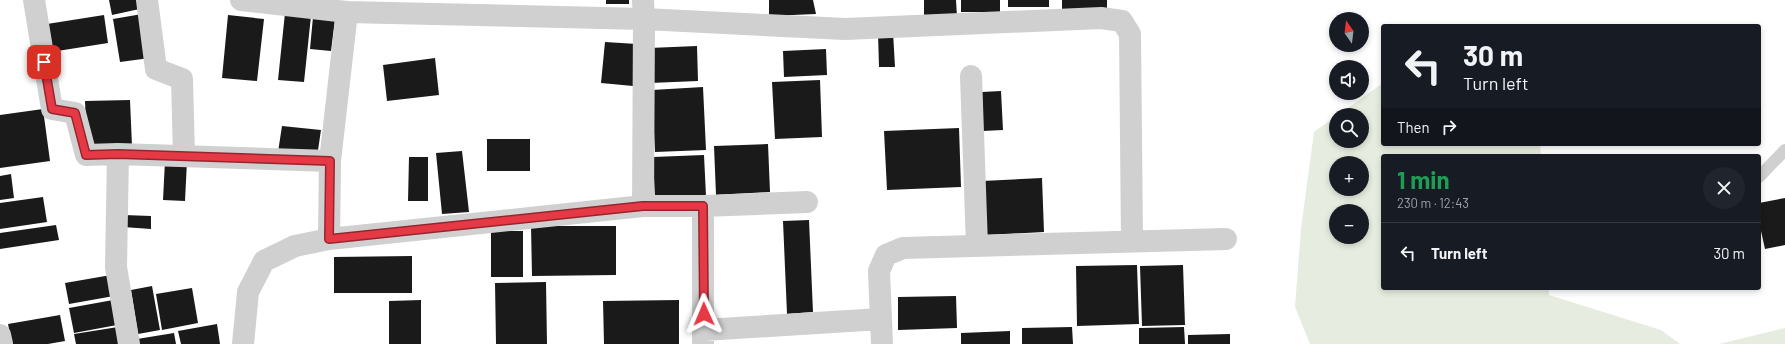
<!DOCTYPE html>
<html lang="en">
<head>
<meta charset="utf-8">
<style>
  :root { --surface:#171b24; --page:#20242c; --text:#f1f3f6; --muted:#9ea1a6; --line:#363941 }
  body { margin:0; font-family:Barlow,sans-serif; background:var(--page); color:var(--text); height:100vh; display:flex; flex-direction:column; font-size:15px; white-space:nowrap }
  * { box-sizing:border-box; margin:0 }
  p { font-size:13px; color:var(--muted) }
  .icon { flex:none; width:22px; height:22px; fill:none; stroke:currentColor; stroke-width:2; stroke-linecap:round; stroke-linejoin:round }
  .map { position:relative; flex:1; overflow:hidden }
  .details { position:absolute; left:1381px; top:154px; width:380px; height:136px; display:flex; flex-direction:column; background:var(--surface); border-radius:4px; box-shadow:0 2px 6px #0003 }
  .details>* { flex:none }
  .top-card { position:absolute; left:1381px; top:24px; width:380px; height:122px; border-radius:4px; box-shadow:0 2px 6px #0003; background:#171b24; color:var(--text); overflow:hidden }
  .needle { width:26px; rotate:346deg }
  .buttons { position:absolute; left:1329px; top:12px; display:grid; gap:8px }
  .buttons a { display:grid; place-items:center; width:40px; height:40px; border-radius:50%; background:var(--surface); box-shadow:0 2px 6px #0003; font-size:20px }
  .pin { position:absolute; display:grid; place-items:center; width:34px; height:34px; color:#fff; margin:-17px; border-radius:8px; box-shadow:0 2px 6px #0006 }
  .me { position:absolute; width:44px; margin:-22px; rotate:359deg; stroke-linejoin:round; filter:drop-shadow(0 0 3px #0008) }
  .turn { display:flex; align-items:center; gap:14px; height:84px; padding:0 16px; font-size:18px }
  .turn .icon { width:52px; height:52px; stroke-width:2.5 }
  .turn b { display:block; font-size:28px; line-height:34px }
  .then { display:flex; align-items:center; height:38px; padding:0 16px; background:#0003; gap:8px; font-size:15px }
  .round { display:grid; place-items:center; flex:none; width:42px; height:42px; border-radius:21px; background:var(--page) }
  .headline { display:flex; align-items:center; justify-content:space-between; height:68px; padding:0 16px }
  h1 { font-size:24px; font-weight:700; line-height:30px; color:#1e9e55 }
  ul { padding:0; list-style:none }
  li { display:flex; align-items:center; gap:12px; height:60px; padding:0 16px; border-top:1px solid var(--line) }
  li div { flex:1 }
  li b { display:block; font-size:15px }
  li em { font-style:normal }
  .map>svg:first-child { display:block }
  .green { fill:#e6ecdf; fill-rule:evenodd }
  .building { fill:#1a1a1a }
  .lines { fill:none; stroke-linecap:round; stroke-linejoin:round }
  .service { stroke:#d0d0d0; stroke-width:12 }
  .minor { stroke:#d0d0d0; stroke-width:22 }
  .route-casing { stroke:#96252e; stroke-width:10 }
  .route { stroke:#e63946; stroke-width:7 }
</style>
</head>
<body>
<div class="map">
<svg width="1785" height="344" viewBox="0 0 1785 344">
  <rect width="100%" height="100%" fill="#fff"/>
  <path class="green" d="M1383 83V144H1540L1541 156H1383V288H1549V295L1661 330 1680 344H1310L1295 307 1301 229 1314 132 1336 116V141H1362V115H1338ZM1336 163H1362V189H1336ZM1336 211H1362V237H1336Z
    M1785 328V344H1719Z"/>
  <path class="building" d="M109 0H142L144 8 112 15Z
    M606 0H629V4H606Z
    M769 0H813L816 14 769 16Z
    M924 0H956L957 17 924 18Z
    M961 0H1000V12H961Z
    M1008 0H1049V7H1008Z
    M1062 0H1107V10H1062Z
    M285 13 311 16 304 82 278 80Z
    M142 14 150 58 120 62 113 19Z
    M104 15 108 43 51 52 47 24Z
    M228 15 264 19 257 81 222 78Z
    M313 17 335 19 331 51 310 49Z
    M893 32 895 67H879L878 33Z
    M605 42 637 44 633 86 601 83Z
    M697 46 698 81 650 83 649 48Z
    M826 49 827 75 784 77 783 51Z
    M435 58 439 95 387 101 383 65Z
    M820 80 822 137 775 139 772 82Z
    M703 87 706 150 655 152 652 90Z
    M1001 91 1003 130 983 131 982 92Z
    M130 100 132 146 87 148 85 101Z
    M43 109 50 161 0 168V115Z
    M282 126 321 130 317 157 278 152Z
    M959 128 961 187 887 190 884 131Z
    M487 139H530V171H487Z
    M768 144 770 192 716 195 714 146Z
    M462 151 469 212 442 214 436 153Z
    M704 155 706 196 655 198 653 157Z
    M409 157H428V201H408Z
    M165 161H187L185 201 163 200Z
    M11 174 14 198 0 200V176Z
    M1042 178 1044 232 985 235 982 181Z
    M43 197 47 222 0 229V203Z
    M1785 198V245L1765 249 1759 222V203Z
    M124 215 151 216V229L123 227Z
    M809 220 813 312 787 314 783 221Z
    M56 225 59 240 0 249V233Z
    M531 226H616V275L532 276Z
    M491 231H523V277H491Z
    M412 256V293H334V257Z
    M1137 265 1139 324 1077 326 1076 266Z
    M1183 265 1185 325 1142 326 1140 266Z
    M111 275 114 296 69 304 65 283Z
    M546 282 547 344H496L495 283Z
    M152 286 160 330 138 334 131 290Z
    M192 288 198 323 162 330 156 294Z
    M956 296 957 328 898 330V297Z
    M113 300 117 325 74 333 69 308Z
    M421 300V344H389V301Z
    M679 300V344H604L603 301Z
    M60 315 65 341 48 344H12L8 324Z
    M217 324 220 344H181L178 331Z
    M118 327 121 344H76L74 334Z
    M1072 327 1073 344H1022V328Z
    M1184 327 1185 344H1139V328Z
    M1010 331V344H961V333Z
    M174 333 176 344H138L137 339Z
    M1230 334V344H1188V335Z"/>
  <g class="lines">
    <path class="service" d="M1759 177 1785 150"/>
    <path class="minor" d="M34 0 52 109 75 113 86 155 118 154 330 161
      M147 0 156 69 182 79 184 156
      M241 0 347 12 644 19 845 29 1101 18 1122 21 1130 34 1132 241
      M971 76 977 246
      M118 154 116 267 129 344
      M643 206 644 19 643 0
      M703 206V344
      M329 239 330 161 347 12
      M704 330 881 319
      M0 335 2 344
      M243 344 248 292 264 261 295 246 329 239 643 206H703L807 202
      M882 344 879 271 886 255 903 248 1226 239"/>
  </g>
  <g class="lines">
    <defs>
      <path id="route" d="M44 62 52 109 75 113 86 155 118 154 330 161 329 239 643 206H703L704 314"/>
    </defs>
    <use href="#route" class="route-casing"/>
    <use href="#route" class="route"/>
  </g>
</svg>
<div class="buttons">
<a><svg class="needle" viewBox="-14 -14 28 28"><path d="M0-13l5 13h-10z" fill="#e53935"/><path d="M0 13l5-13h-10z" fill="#9ea1a6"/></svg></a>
<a><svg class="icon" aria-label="sound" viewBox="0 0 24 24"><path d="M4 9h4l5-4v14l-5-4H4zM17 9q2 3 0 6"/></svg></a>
<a><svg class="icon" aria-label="search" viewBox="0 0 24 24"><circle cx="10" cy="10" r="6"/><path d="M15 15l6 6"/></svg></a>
<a>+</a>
<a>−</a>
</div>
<div class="pin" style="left:44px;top:62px;background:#d93025"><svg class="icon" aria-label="arrive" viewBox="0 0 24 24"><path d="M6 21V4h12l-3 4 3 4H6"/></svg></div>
<svg class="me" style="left:704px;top:314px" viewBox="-20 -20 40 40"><path d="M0-17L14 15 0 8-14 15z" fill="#e63946" stroke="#fff" stroke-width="4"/></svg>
<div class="top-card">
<div class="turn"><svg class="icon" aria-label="left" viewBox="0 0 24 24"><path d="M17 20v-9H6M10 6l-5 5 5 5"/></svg><div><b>30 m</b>Turn left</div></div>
<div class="then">Then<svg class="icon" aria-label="right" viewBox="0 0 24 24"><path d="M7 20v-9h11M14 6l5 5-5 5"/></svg></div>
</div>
<section class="details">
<div class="headline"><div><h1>1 min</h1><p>230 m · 12:43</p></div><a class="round"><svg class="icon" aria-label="close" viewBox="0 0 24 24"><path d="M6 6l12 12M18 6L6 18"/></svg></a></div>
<ul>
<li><svg class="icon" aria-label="left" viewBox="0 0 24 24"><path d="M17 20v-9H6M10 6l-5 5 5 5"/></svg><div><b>Turn left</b></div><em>30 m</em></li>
</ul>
</section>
</div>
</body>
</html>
